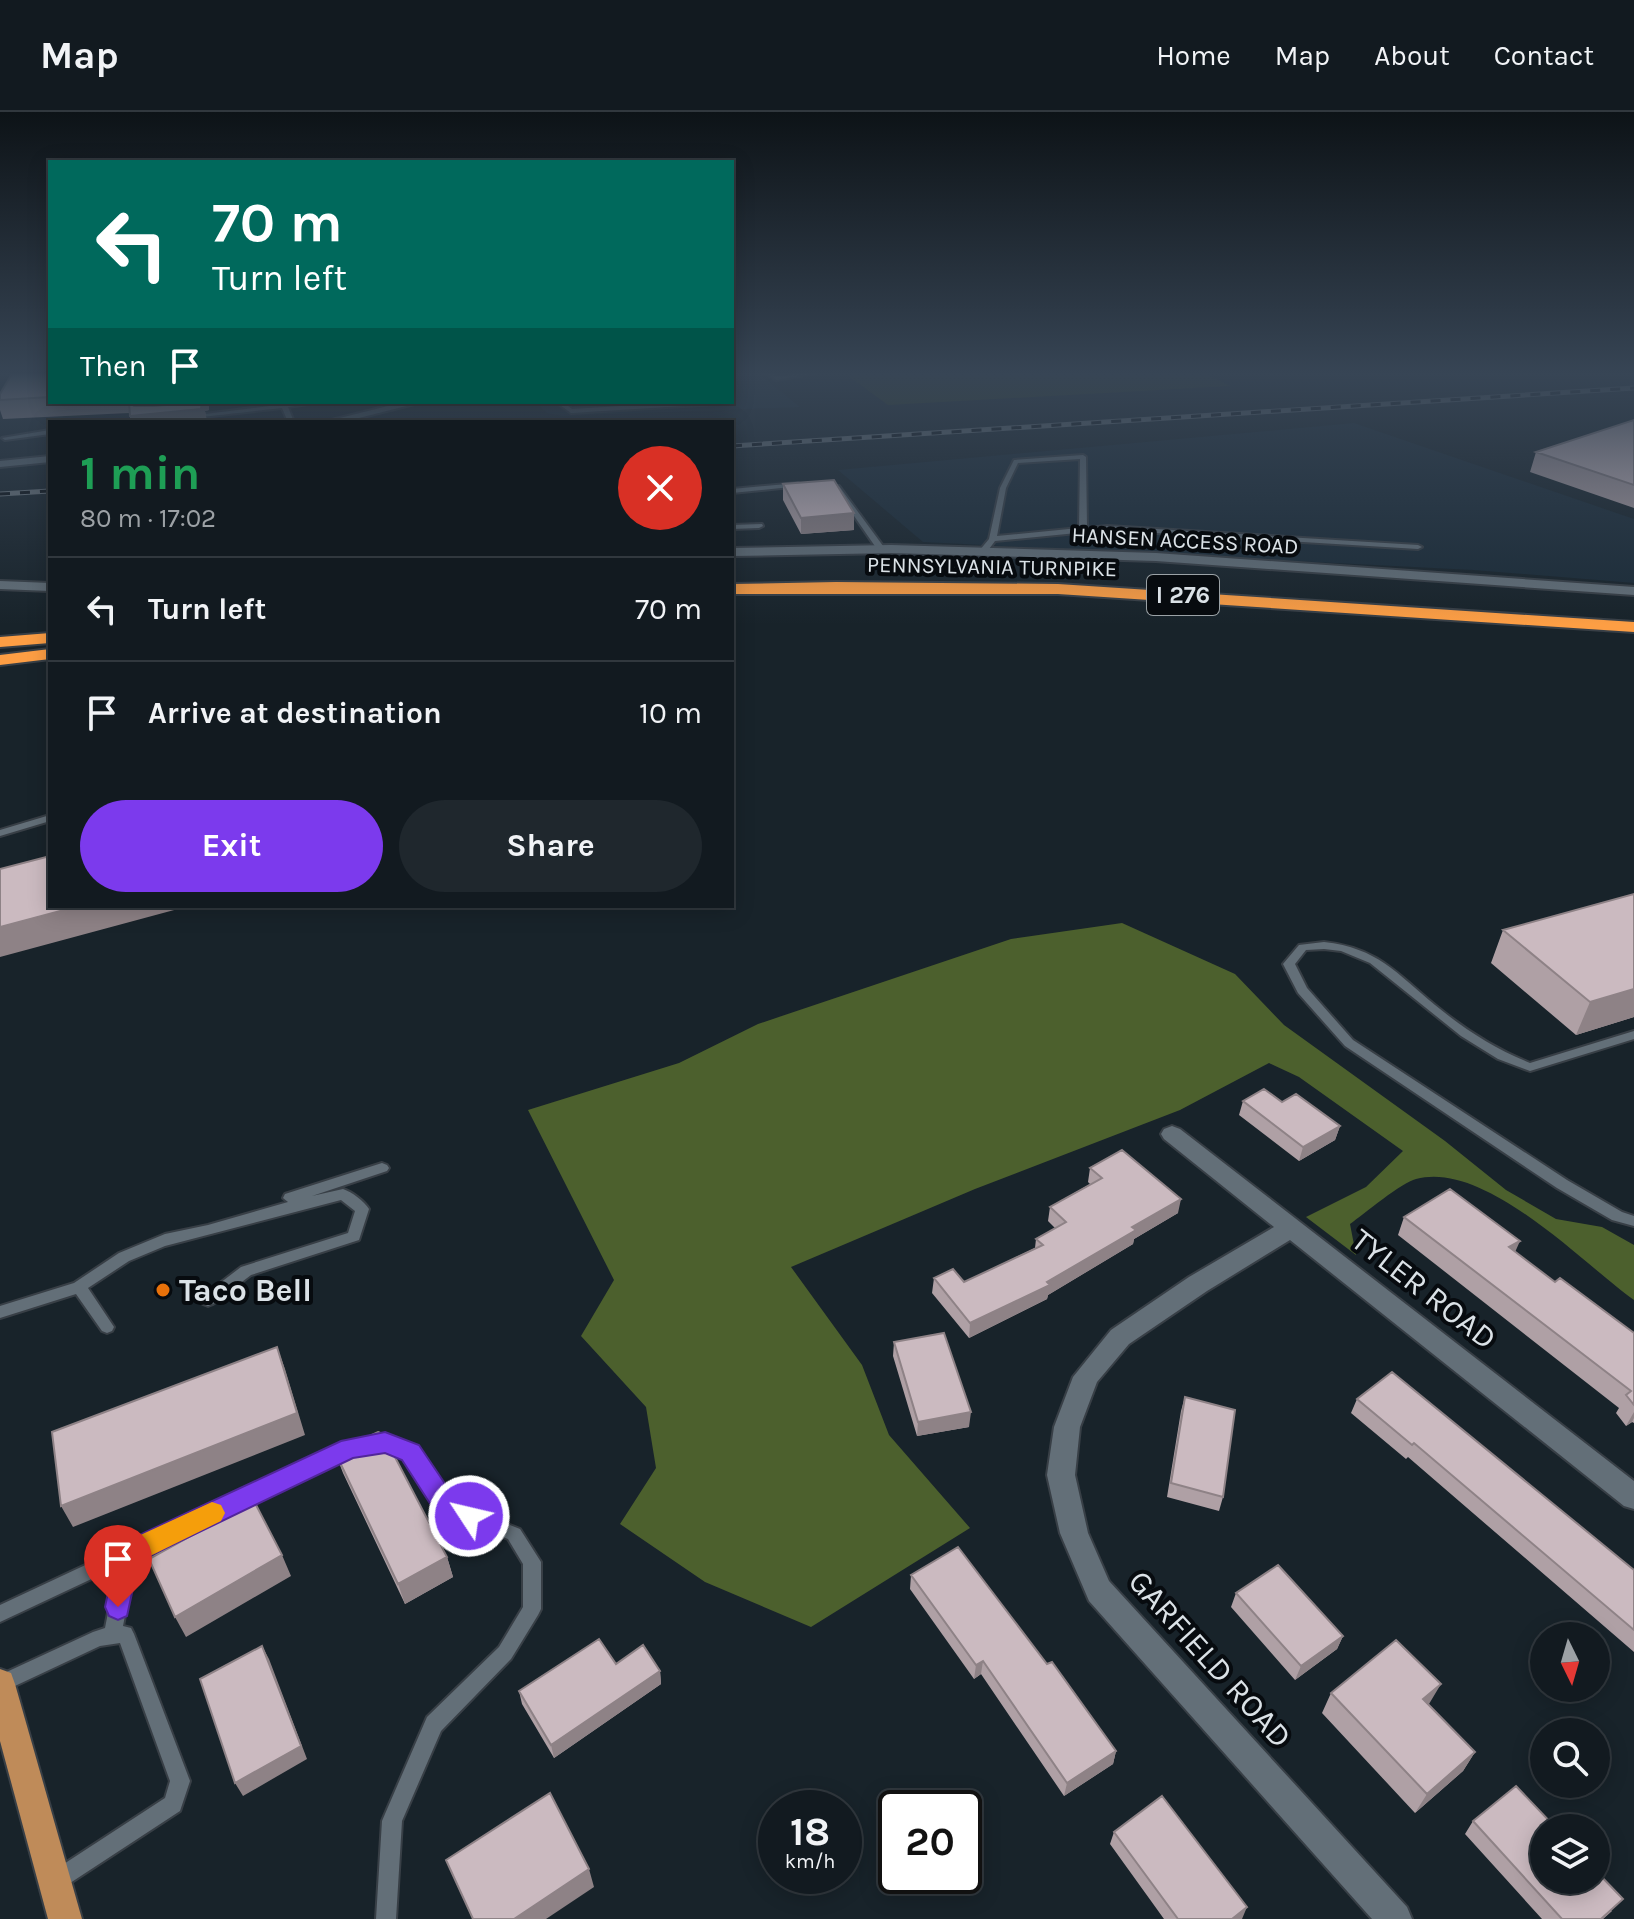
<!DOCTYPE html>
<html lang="en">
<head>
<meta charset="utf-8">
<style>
  :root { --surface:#121a20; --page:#1f272d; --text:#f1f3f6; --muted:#9ca1a5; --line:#31383e; --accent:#7c3aed }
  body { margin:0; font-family:Karla,sans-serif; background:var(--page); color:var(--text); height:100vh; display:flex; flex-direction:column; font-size:30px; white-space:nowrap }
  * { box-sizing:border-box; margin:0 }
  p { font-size:26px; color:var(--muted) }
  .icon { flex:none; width:44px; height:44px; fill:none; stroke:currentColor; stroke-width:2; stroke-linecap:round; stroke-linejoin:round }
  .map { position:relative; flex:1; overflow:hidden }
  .side { position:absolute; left:48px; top:308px; width:686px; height:488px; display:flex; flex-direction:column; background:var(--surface); border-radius:0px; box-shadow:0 4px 20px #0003,0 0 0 2px var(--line) }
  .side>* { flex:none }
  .guide { position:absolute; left:48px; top:48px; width:686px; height:244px; border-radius:0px; box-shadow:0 4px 20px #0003,0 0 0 2px var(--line); background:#00695c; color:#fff; overflow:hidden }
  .needle { width:52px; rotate:175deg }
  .tools { position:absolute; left:1530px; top:1510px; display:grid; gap:16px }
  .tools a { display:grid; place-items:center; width:80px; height:80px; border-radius:50%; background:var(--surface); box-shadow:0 4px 20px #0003,0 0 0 2px var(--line); font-size:40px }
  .speed { position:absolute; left:758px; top:1678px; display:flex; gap:16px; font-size:40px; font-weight:700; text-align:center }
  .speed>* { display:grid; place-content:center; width:104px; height:104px; border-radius:50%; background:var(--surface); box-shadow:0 4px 20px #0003,0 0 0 2px var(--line); line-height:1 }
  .speed small { font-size:20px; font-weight:400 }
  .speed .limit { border:4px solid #111; border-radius:12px; background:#fff; color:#111 }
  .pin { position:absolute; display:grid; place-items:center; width:68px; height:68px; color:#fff; margin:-82px -34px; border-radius:50% 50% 50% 0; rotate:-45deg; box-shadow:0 0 8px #0007 }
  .pin .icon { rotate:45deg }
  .me { position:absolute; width:88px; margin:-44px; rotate:305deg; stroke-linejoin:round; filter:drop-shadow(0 0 6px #0008) }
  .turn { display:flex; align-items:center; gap:28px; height:168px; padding:0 32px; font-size:36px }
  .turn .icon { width:104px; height:104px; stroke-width:2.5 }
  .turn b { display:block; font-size:56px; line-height:68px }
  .then { display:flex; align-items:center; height:76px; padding:0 32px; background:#0003; gap:16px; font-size:30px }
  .round { display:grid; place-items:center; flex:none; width:84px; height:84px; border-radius:42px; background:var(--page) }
  .overview { display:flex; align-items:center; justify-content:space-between; height:136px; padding:0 32px }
  h1 { font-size:48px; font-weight:700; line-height:60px; color:#1e9e55 }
  .button { display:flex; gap:16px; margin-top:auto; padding:16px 32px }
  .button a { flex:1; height:92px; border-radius:48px; background:var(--accent); color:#fff; font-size:32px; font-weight:700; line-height:92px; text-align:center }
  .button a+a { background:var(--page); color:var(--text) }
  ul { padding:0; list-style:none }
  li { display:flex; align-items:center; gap:24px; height:104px; padding:0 32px; border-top:2px solid var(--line) }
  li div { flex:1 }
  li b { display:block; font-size:30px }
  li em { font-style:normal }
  header { display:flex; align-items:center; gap:48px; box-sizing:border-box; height:112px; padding:0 40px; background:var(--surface); border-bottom:2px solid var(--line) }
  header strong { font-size:38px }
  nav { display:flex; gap:44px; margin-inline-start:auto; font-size:28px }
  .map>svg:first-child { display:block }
  .built { fill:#1b2b37 }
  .green { fill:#313d1e }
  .forest { fill:#4c602d }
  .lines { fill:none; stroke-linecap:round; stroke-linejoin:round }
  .service-casing { stroke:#383f46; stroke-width:4 }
  .minor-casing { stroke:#383f46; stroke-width:4 }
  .tertiary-casing { stroke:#383f46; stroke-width:4 }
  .primary-casing { stroke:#383f46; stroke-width:4 }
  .motorway-casing { stroke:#383f46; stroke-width:4 }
  .service { fill:#636f78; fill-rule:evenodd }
  .minor { fill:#636f78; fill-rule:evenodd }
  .tertiary { fill:#636f78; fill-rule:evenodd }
  .primary { fill:#bf8b59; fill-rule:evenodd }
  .motorway { fill:#fd9e44; fill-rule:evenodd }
  .rail-casing { stroke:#717a80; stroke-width:5 }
  .rail { stroke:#070b0f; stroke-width:3; stroke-dasharray:10; stroke-linecap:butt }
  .wall { fill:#afa0a5 }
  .shaded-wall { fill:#8e8286 }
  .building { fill:#cbbac0; stroke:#8e8286; stroke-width:2 }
  .route { fill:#7c3aed; stroke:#51269a; stroke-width:2 }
  .slow { fill:#f59e0b }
  .food-dot { fill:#e8710a; stroke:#070b0f; stroke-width:3 }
  .labels { text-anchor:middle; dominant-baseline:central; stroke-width:8; stroke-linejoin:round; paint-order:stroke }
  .far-street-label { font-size:22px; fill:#dbe2e7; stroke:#070b0f }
  .shield { fill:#070b0f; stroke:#9ba2a6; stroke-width:2 }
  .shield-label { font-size:24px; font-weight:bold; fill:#dbe2e7 }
  .near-street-label { font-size:32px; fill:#dbe2e7; stroke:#070b0f }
  .near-poi-label { font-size:32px; font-weight:bold; fill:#dbe2e7; stroke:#070b0f; text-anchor:start }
</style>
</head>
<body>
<header>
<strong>Map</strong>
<nav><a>Home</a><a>Map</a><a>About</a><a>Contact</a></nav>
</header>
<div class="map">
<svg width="1634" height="1807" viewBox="0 0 1634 1807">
  <rect width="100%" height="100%" fill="#18232a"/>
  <path class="built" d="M732 260H757L800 295 563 304 547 301 535 290H732Z
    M1354 311 1634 407V471L1473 458 923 430 838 358Z"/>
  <path class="green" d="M843 260H1202L1230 274 888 293Z"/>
  <path class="forest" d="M1122 811 1235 862 1284 913 1445 1029 1506 1078 1556 1107 1602 1115 1634 1133V1188C1582 1151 1485 1048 1416 1067 1402 1070 1364 1102 1350 1112L1356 1143 1306 1105 1366 1075 1403 1039 1299 965 1269 951 1180 998 975 1077 791 1155 862 1253 889 1323 970 1416 811 1515 705 1470 620 1412 656 1356 646 1295 581 1224 614 1168 528 998 679 951 758 912 1011 827Z"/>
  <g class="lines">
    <defs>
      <path id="service" d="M764 260H771L777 264 821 260 776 268Z
        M202 290H237L234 292H205Z
        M301 290H321L288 295 294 310H288L282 296 192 306 189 304Z
        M556 290H563L572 297 686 290H718L715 292 571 301Z
        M50 318V322L5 328 2 326Z
        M1083 343 1086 345 1087 416 1107 414 1418 433 1422 435 1418 437 1107 418 995 429 986 441H980L979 439 989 427 1000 376 1014 348ZM1080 347 1079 416 997 424 1006 376 1018 351Z
        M798 371 801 373 800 374 732 381V377Z
        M835 374H839L886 438 885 440H879L834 375Z
        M762 412 763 414 759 416 732 417V413Z
        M50 703V709L0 724V718Z
        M1324 830C1378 836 1396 861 1435 893 1464 917 1495 937 1530 951L1634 919V927L1530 959 1498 947 1461 924 1370 851 1341 839 1324 837 1306 838 1295 852 1307 876 1353 928 1567 1068 1622 1100 1634 1104V1114L1612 1108 1557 1076 1345 934 1298 881 1283 852 1299 833Z
        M382 1051 387 1053 389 1056 387 1059 312 1084 343 1077C352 1080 364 1089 369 1097L359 1128 251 1163 213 1192 208 1194 203 1192 201 1188 203 1184 241 1155 348 1121 355 1099 341 1088 165 1134 129 1149 88 1176 114 1215 112 1219 107 1221 102 1219 76 1182 0 1206V1194L74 1171 119 1141 165 1122 208 1113 288 1090 283 1086 285 1082Z
        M385 1324 416 1335 453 1391 520 1417 541 1450V1497L538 1503 511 1547 441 1619 402 1709 396 1807H376L382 1709 385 1702 427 1605 499 1535 523 1495V1452L508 1427 441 1401 404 1345 385 1338 374 1339 368 1337 366 1332 368 1327Z
        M348 1330 354 1332 356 1337 354 1342 136 1446 123 1514 131 1516 134 1522 190 1669 180 1699 64 1775 57 1778 50 1775 47 1768 50 1761 165 1686 170 1669 120 1531 100 1534 0 1581V1563L93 1520 105 1516 117 1455 0 1510V1493Z"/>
      <path id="minor" d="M891 433 1156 441 1634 475V483L1156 449 891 441 732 444V436Z
        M0 469 50 471V479L0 477Z
        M1172 1014 1180 1017 1634 1369V1397L1624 1394 1290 1128 1207 1179 1129 1232 1097 1270 1080 1315 1075 1363 1088 1421 1109 1469 1407 1795 1412 1807H1372L1089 1489 1060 1421 1047 1363 1054 1315 1073 1265 1111 1218 1189 1165 1274 1115 1164 1027 1161 1022 1164 1017Z"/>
      <path id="tertiary" d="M404 290H422L343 310H324Z
        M50 344V350L0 355V349Z"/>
      <path id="primary" d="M0 1557 11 1561 15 1572 82 1807H48L0 1629Z"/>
      <path id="motorway" d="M836 470 1058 472 1634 510V520L1058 482H732V472Z
        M50 521V531L0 535V525Z
        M50 537V547L0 553V543Z"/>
    </defs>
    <use href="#service" class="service-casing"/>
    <use href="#minor" class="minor-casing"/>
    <use href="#tertiary" class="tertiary-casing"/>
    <use href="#primary" class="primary-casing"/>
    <use href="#motorway" class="motorway-casing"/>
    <use href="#service" class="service"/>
    <use href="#minor" class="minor"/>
    <use href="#tertiary" class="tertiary"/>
    <use href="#primary" class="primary"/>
    <use href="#motorway" class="motorway"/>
    <defs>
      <path id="rail" d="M732 334 1634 276
        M0 382 50 379"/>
    </defs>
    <use href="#rail" class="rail-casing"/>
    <use href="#rail" class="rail"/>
  </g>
  <path class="wall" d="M50 260V290H208L209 298 205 299 207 310H131L129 301 3 307 0 298V282Z
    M1634 308V396L1530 360 1536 340Z
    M783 372 854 418 801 422 783 388Z
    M1503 818 1634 905 1576 923 1491 851Z
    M1243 989 1282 990 1340 1014 1335 1028 1299 1049 1239 1003Z
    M1090 1056 1178 1101 1134 1127 1133 1132 1048 1183 1047 1187 969 1226 932 1181 934 1166 964 1170 1035 1136 1036 1127 1055 1116 1048 1109 1050 1095 1090 1072 1088 1070Z
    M1404 1105 1515 1140 1555 1170 1634 1221V1311L1632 1310 1626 1314 1616 1301 1619 1296 1398 1123Z
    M894 1230 969 1315 917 1324 893 1244Z
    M1185 1285 1223 1385 1219 1399 1167 1385 1181 1299Z
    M1357 1287 1634 1458V1540L1408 1345 1406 1347 1351 1301Z
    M335 1340 447 1445 453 1465 405 1492 343 1361Z
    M911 1463 1047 1552 1116 1639 1113 1652 1064 1684 981 1562 974 1567 910 1477Z
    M1236 1481 1343 1524 1337 1537 1295 1568 1231 1495Z
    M616 1552 660 1559 661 1572 554 1646 522 1592 519 1579Z
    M1331 1581 1429 1593 1475 1640 1463 1659 1415 1701 1322 1601Z
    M1473 1709 1612 1799 1603 1807H1542L1465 1722Z
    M1114 1720 1242 1807H1164L1110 1732Z"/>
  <path class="shaded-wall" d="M132 290H208L209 295V298L205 299 207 310H131L130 304Z
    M854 401V418L801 422V406Z
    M79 794H189L0 845V815Z
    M1634 877V905L1576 923 1590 890Z
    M1340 1014 1335 1028 1299 1049 1303 1035Z
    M1181 1087 1178 1101 1134 1127 1133 1132 1048 1183 1047 1187 969 1226 970 1211 1047 1170 1132 1115Z
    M1520 1129 1512 1147 1509 1135Z
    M277 1235 285 1257 305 1323 73 1415 61 1394Z
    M971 1300 969 1315 917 1324 918 1310Z
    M1634 1300V1306L1632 1310 1626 1314Z
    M282 1443 291 1464 186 1525 175 1505Z
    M447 1445 453 1465 405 1492 398 1472Z
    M1343 1524 1337 1537 1295 1568 1301 1554Z
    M262 1534 269 1547 307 1647 243 1684 235 1671Z
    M983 1549 981 1562 974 1567 976 1553Z
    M660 1559 661 1572 554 1646 551 1633Z
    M1441 1572 1429 1592 1412 1607 1423 1587Z
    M1116 1639 1113 1652 1064 1684 1067 1671Z
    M1475 1640 1463 1659 1415 1701 1427 1682Z
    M589 1757 594 1775 546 1807H514Z
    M1247 1795 1242 1807H1232Z"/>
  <path class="building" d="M13 260H50V285L0 288V282Z
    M129 290H132L131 291 134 294H154L202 290 201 297 130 304Z
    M1634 308V373L1536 340Z
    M834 368 854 401 801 406 783 372Z
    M50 744V794H79L0 815V757Z
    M1634 782V877L1590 890 1503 818Z
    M1264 977 1282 990 1296 982 1340 1014 1303 1035 1243 989Z
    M1122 1038 1181 1087 1132 1115 1136 1118 1047 1170 1050 1173 970 1211 934 1166 953 1157 964 1170 1043 1133 1036 1127 1066 1110 1050 1095 1102 1066 1090 1056Z
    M1450 1077 1520 1129 1509 1135 1555 1170 1560 1166 1634 1221V1293L1626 1283 1631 1279 1404 1105Z
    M944 1221 971 1300 918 1310 894 1230Z
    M277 1235 297 1301 61 1394 52 1320Z
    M1392 1260 1634 1458V1518L1414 1331 1412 1333 1357 1287Z
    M1185 1285 1235 1298 1223 1385 1171 1371Z
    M378 1320 383 1322 447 1445 398 1472 335 1340Z
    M254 1389 282 1443 175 1505 149 1447Z
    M958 1435 1047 1552 1052 1550 1116 1639 1067 1671 983 1549 976 1553 911 1463Z
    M1278 1453 1343 1524 1301 1554 1236 1481Z
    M599 1527 616 1552 643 1533 660 1559 551 1633 519 1579Z
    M1396 1528 1441 1572 1423 1587 1475 1640 1427 1682 1331 1581Z
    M262 1534 301 1634 235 1671 200 1567Z
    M1516 1674 1556 1716H1544V1768H1596V1759L1623 1787 1601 1807H1562L1473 1709Z
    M550 1681 589 1757 514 1807H473L446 1748Z
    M1162 1684 1247 1795 1232 1807H1178L1114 1720Z"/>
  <linearGradient id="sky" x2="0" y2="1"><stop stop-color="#0d1317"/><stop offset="0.51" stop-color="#374555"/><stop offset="1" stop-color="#374555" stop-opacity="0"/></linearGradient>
  <rect width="1634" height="513" fill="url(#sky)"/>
  <path class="route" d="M385 1320 419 1333 456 1388 478 1396 482 1404 478 1413 469 1416 438 1404 402 1348 385 1341 353 1346 139 1449 127 1504 118 1508 109 1504 105 1495 118 1433 341 1329Z"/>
  <path class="slow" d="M212 1390 221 1393 225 1401 221 1409 140 1449 130 1452 121 1449 117 1440 121 1432Z"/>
  <circle class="food-dot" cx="163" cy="1178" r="8"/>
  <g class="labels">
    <g class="far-street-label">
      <text transform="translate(1185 429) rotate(3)">HANSEN ACCESS ROAD</text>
      <text transform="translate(992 455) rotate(1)">PENNSYLVANIA TURNPIKE</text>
    </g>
    <rect class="shield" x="1147" y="463" width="72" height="40" rx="6"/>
    <g class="shield-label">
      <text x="1183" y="483">I 276</text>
    </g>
    <g class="near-street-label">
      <text transform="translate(1424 1177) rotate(38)">TYLER ROAD</text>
      <text transform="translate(1210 1547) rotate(48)">GARFIELD ROAD</text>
    </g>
    <g class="near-poi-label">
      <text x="179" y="1178">Taco Bell</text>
    </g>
  </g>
</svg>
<div class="tools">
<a><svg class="needle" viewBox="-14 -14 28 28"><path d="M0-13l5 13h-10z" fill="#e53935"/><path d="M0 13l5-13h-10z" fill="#9ca1a5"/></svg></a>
<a><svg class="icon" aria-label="search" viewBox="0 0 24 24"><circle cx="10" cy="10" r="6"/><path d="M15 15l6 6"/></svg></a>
<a><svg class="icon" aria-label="layers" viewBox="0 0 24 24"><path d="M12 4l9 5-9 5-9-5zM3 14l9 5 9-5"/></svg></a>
</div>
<div class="speed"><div>18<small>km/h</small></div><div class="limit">20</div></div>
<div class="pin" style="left:118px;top:1495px;background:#d93025"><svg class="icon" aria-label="arrive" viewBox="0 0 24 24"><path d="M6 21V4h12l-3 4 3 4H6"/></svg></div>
<svg class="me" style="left:469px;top:1404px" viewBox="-20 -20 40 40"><circle r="17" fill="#7c3aed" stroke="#fff" stroke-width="3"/><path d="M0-11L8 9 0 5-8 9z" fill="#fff"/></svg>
<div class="guide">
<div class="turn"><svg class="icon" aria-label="left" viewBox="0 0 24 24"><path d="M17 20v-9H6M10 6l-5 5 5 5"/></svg><div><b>70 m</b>Turn left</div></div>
<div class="then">Then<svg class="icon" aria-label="arrive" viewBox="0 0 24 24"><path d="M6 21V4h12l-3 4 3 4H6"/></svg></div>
</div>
<section class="side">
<div class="overview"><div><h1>1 min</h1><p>80 m · 17:02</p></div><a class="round" style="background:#d93025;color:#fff"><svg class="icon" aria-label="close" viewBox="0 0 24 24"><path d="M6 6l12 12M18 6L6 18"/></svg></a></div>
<ul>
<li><svg class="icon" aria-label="left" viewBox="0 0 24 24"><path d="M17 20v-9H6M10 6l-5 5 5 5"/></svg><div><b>Turn left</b></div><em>70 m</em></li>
<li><svg class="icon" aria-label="arrive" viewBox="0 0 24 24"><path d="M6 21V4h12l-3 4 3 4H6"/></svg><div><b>Arrive at destination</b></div><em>10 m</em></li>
</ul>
<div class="button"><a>Exit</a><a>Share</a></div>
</section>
</div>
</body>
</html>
